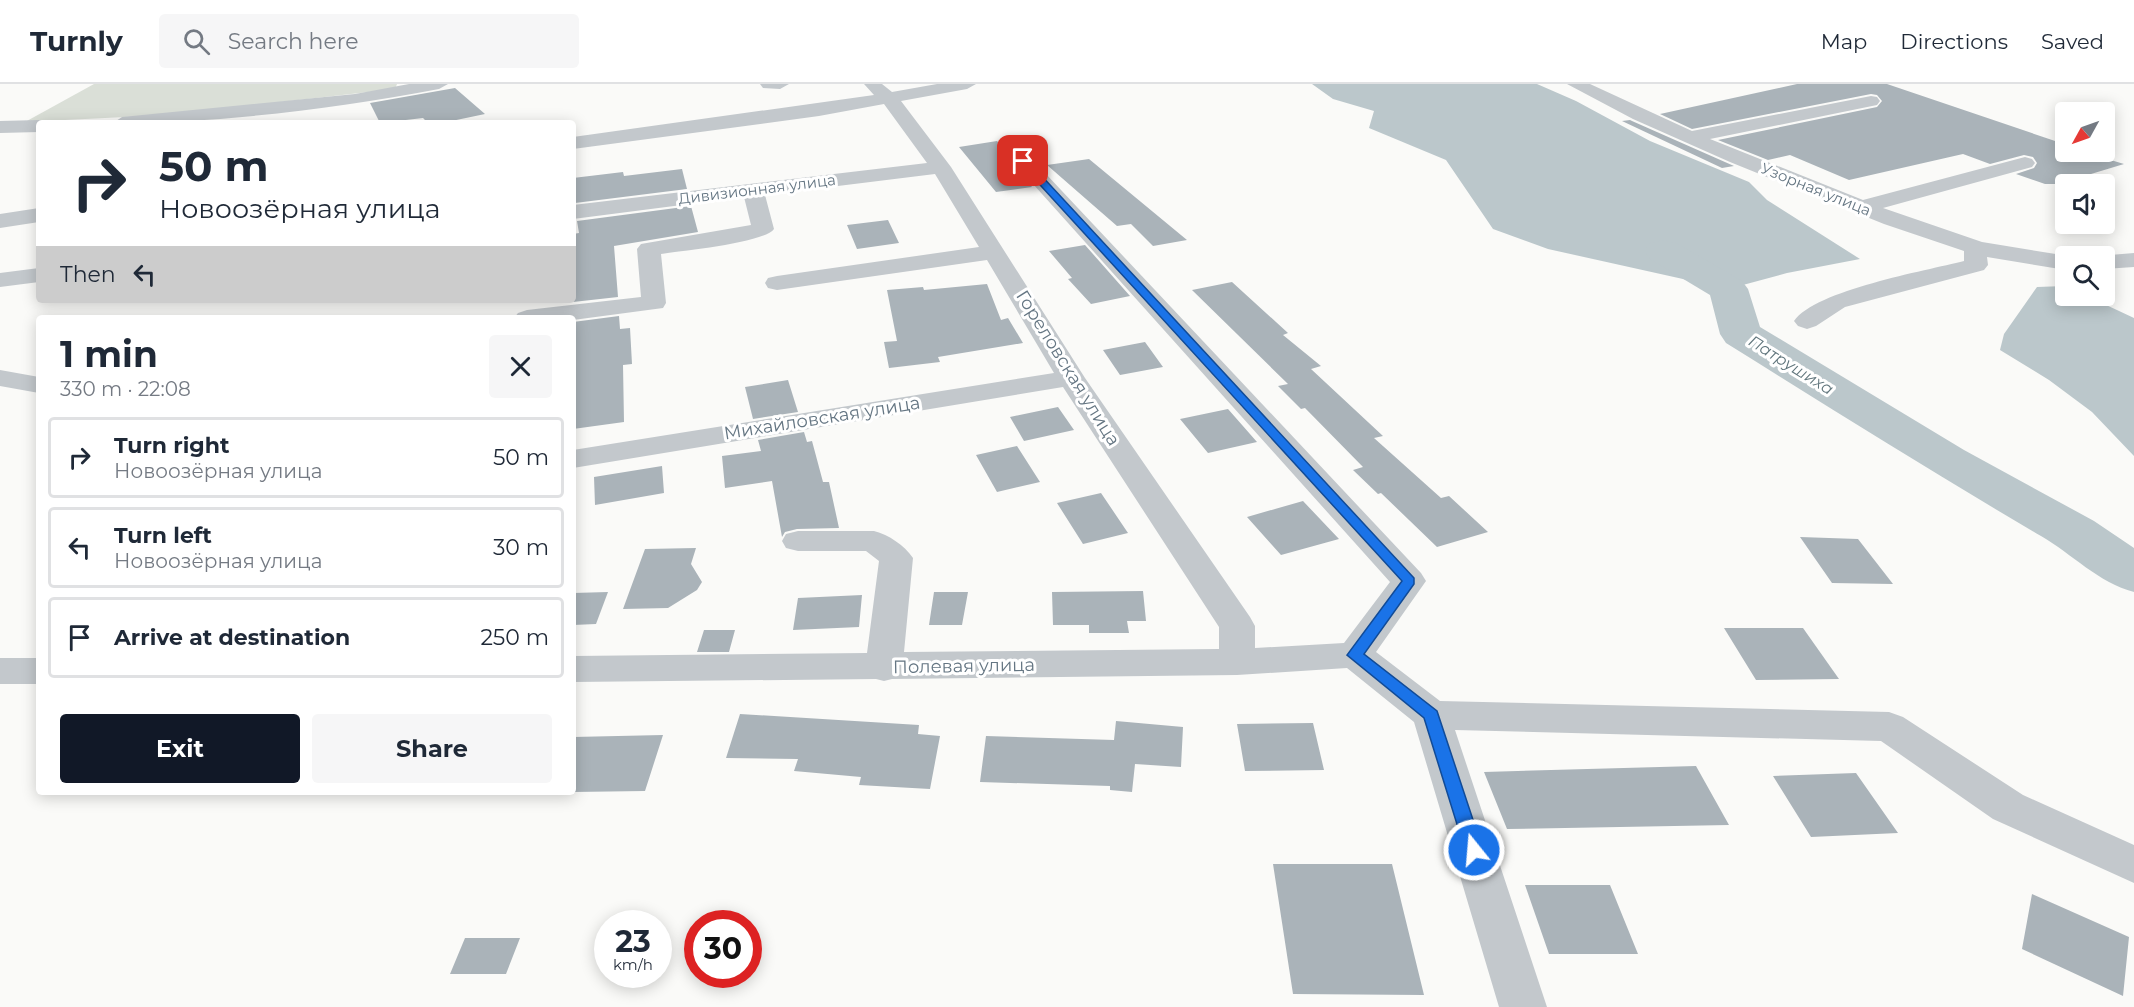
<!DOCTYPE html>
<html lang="en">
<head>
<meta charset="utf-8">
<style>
  :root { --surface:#fff; --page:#f6f6f7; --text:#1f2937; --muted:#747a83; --line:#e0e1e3; --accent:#111827 }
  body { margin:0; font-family:Montserrat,sans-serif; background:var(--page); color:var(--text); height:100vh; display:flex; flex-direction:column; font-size:22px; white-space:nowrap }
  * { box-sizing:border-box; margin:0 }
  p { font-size:20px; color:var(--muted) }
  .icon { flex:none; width:33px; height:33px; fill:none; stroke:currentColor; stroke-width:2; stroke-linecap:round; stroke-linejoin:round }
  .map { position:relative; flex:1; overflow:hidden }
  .sheet { position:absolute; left:36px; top:231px; width:540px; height:480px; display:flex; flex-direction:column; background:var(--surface); border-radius:6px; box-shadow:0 3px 15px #0003 }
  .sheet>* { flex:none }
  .top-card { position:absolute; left:36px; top:36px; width:540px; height:183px; border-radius:6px; box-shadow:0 3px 15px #0003; background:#fff; color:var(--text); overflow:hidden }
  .needle { width:39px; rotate:230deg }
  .controls { position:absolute; left:2055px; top:18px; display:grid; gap:12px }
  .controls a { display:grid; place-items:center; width:60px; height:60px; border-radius:6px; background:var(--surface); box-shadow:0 3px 15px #0003; font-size:30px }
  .speed { position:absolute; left:594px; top:826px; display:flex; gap:12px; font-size:30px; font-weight:700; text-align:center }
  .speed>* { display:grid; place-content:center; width:78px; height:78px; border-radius:50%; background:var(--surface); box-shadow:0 3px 15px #0003; line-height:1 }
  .speed small { font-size:15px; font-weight:400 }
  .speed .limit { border:9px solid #d22; background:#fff; color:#111 }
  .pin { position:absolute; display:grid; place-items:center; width:51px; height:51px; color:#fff; margin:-26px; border-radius:12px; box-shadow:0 3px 9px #0006 }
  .me { position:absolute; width:66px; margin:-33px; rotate:343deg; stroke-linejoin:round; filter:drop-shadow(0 0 4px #0008) }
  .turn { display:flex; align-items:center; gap:21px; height:126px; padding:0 24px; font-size:27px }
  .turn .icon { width:78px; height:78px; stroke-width:2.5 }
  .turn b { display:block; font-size:42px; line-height:51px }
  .then { display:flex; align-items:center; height:57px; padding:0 24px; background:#0003; gap:12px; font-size:22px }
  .round { display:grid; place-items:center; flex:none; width:63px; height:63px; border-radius:6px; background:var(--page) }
  .headline { display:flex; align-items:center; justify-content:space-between; height:102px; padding:0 24px }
  h1 { font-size:36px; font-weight:700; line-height:45px }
  .button { display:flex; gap:12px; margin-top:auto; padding:12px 24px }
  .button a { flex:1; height:69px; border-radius:6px; background:var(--accent); color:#fff; font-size:24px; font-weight:700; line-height:69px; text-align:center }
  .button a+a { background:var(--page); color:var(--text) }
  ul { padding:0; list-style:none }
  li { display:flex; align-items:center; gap:18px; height:81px; margin:0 12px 9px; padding:0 12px; border:3px solid var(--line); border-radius:6px }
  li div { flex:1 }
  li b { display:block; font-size:22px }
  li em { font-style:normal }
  header { display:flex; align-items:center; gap:36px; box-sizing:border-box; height:84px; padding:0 30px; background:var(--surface); border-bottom:2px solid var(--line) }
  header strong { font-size:28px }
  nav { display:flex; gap:33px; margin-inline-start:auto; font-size:21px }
  .search { width:420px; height:54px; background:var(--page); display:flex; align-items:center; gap:15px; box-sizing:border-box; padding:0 21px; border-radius:6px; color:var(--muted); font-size:22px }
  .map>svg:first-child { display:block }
  .green { fill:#dadfd7 }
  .water { fill:#bbc7cb }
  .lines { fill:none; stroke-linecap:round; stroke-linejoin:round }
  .river { fill:#bbc7cb; fill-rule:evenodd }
  .building { fill:#aab3b9 }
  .minor { fill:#c3c8cc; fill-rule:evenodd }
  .route { fill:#1a73e8; stroke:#114b97; stroke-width:1.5 }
  .labels { text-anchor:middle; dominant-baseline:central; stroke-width:6; stroke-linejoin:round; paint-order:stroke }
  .far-street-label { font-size:15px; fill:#657683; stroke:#fff }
  .far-water-label { font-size:16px; font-style:italic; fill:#60757c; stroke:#fff }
  .street-label { font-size:18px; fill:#657683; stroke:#fff }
</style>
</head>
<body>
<header>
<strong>Turnly</strong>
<div class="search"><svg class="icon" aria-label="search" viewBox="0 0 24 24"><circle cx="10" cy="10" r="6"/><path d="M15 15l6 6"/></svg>Search here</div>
<nav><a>Map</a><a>Directions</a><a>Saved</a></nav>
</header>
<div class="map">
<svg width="2134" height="923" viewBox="0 0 2134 923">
  <rect width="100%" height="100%" fill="#fafaf8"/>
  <path class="green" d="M94 0H397L395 5 165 31 25 38Z"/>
  <path class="water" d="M1312 0H1537L1576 17 1650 57 1749 98 1767 116 1860 175 1787 189 1728 205 1548 165 1493 145 1446 76 1369 44 1374 27 1333 15Z
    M2065 202 2066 212H2087L2134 234V372L2092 328 2049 296 2000 266 2004 250 2037 203Z"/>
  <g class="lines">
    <path class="river" d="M1663 156 1676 159 1742 197 1748 205 1760 243 1964 366 2094 437 2134 464V508C2099 499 2072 470 2041 452 1935 390 1830 324 1726 259L1720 250 1710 211 1650 175 1644 167 1650 159Z"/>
  </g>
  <path class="building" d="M1797 0H1887L2064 60 2066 68H2084L2124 80 2058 100H2045L2016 90 2034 84 2037 79 2033 73 2024 71 1990 80 1963 70 1849 96 1790 71 1768 76 1718 56 1877 23 1882 17 1877 11 1871 10 1692 45 1660 30Z
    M455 4 485 30 442 39H428L423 34 380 39 370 19Z
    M1630 36 1632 37 1734 82 1722 84 1622 37Z
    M997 57 1013 73 1011 78 1032 103 996 108 959 63Z
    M1089 75 1187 156 1153 162 1131 140 1117 142 1047 81Z
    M682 85 687 105 575 119 573 94 623 88 624 92Z
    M691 122 698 148 614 162 618 213 573 218V150L579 149 577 137Z
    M888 136 899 159 857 165 847 141Z
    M1085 161 1130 212 1091 220 1068 195 1072 194 1049 167Z
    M1232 198 1288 249 1283 251 1321 282 1311 285 1383 352 1374 354 1441 414 1449 412 1488 448 1437 463 1381 409 1378 410 1353 386 1363 383 1305 324 1301 325 1278 302 1288 300 1192 206Z
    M987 200 1001 236 1008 234 1023 259 938 273 940 278 889 284 884 258 897 257 887 206 923 203 924 206Z
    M619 232 620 245 630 244 632 280 623 281 624 338 573 345V238Z
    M1145 258 1163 283 1120 291 1103 266Z
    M788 296 798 328 753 335 745 303Z
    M1058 323 1074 346 1024 357 1010 333Z
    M1228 325 1257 358 1208 369 1180 335Z
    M804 348 807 358 812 357 823 398H829L839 444 797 445 785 448 782 453 772 397 725 404 722 372 761 367 758 356Z
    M1017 362 1040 398 997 408 976 371Z
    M662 382 664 409 595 421 594 393Z
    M1101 409 1128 449 1083 460 1057 419Z
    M1303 417 1339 455 1281 471 1247 433Z
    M1800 453 1858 455 1893 500 1832 499Z
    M696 464 691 480 702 498 697 506 668 524 623 525 645 465Z
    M1143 507 1146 537H1127L1129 549H1089V541H1053L1052 508Z
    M608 508 596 540 573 541V509Z
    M934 508H968L962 541H929Z
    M862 511 859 543 793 546 798 514Z
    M1724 544H1803L1839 595 1756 596Z
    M704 546H735L729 568H697Z
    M740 630 919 641 918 650 940 652 930 705 859 701 861 693 794 687 798 675 726 674Z
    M1116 637 1183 643 1181 683 1135 680 1132 708 1110 706V702L980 698 986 652 1114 656Z
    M1313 639 1324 686 1245 687 1237 640Z
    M663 651 645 707 573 708V653Z
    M1696 682 1729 741 1507 745 1484 688Z
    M1856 689 1898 749 1811 753 1773 692Z
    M1273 780H1392L1424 911 1293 910Z
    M1525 801H1610L1638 870H1549Z
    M2032 810 2129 853 2123 912 2022 865Z
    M465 854H520L506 890H450Z"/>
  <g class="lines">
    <path class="minor" d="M409 0H448L439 5C331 25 222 39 113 39L122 33 355 10Z
      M760 0H789L780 5 763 4Z
      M864 0H882L892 8 937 0H976L967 5 901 17 951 83 1085 294 1250 533 1255 542V564L1344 559 1390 498 1016 81 1013 77 1016 73H1030L1421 489 1426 497 1376 568 1440 617 1889 628 1903 633 2023 711 2134 761V799L1993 735 1881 657 1455 646 1547 923H1499L1414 638 1347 584 1237 591 892 595 884 597 876 595 573 598V572L867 569 879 477 866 467H798L786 464 782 457 786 450 798 447H874C889 451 904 461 913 474L904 568 1219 565V543L1063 303 573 384V366L1054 289 987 176 777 206 768 204 765 199 768 194 777 192 979 163 935 90 765 111 774 145C764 159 682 167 661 170L666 219 663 224 573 236V234H514L518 229 527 226 641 213 637 165 641 160 751 141 744 113 573 135V121L927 79 884 20 819 32 573 65V53L874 11Z
      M1567 0H1590L1692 47 1871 12 1877 13 1880 17 1877 21 1710 55 1863 116 2025 73 2032 75 2035 79 2032 83 1883 124 1982 158 2068 172H2066V186L1987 173 1988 181 1984 186 1845 223 1816 242 1807 245 1798 242 1794 237C1816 206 1925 187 1964 177V167L1884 140 1730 78 1633 35Z
      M39 36 46 39H39V48L0 49V37Z
      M39 124V138L0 144V130Z
      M2134 169V183L2104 185V172H2098Z
      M39 184V198L0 203V189Z
      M0 286 39 293V309L0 302Z
      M0 574H39V600H0Z"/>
  </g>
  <path class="route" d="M1020 75H1026L1414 494V500L1364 570 1437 627 1483 766 1480 771 1474 773 1467 771 1465 766 1424 634 1347 571 1402 497 1020 79Z"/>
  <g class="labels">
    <g class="far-street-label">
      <text transform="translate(757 105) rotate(-7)">Дивизионная улица</text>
      <text transform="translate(1816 105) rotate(22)">Узорная улица</text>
    </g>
    <g class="far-water-label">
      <text transform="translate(1791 281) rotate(32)">Патрушиха</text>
    </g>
    <g class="street-label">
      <text transform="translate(1068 284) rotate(58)">Гореловская улица</text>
      <text transform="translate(822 334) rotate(-9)">Михайловская улица</text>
      <text transform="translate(964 582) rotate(-1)">Полевая улица</text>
    </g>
  </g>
</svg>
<div class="controls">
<a><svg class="needle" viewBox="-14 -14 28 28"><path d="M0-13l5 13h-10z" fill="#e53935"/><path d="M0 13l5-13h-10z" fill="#747a83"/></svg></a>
<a><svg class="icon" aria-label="sound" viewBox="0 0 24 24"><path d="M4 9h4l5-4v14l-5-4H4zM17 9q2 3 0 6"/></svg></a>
<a><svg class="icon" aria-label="search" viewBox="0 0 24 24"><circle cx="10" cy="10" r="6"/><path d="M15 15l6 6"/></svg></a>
</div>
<div class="speed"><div>23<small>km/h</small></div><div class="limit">30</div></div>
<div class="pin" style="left:1023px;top:77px;background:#d93025"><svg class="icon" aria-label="arrive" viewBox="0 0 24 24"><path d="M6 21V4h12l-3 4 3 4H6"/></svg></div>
<svg class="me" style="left:1474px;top:766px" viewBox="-20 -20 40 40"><circle r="17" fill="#1a73e8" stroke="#fff" stroke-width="3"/><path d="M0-11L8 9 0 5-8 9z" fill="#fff"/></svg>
<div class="top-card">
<div class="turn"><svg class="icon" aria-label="right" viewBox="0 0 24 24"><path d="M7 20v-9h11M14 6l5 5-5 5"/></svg><div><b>50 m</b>Новоозёрная улица</div></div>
<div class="then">Then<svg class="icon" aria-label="left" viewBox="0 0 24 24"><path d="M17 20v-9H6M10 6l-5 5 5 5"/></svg></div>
</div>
<section class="sheet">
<div class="headline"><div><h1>1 min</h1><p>330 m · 22:08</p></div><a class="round"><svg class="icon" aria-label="close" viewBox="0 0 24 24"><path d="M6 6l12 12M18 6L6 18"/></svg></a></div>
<ul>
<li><svg class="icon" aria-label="right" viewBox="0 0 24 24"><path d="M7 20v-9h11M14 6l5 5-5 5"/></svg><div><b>Turn right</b><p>Новоозёрная улица</p></div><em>50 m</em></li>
<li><svg class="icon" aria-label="left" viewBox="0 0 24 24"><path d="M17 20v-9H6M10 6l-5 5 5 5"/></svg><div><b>Turn left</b><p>Новоозёрная улица</p></div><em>30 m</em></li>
<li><svg class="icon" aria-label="arrive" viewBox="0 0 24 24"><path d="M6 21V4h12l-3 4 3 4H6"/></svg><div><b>Arrive at destination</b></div><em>250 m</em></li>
</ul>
<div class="button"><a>Exit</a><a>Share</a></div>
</section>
</div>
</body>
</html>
